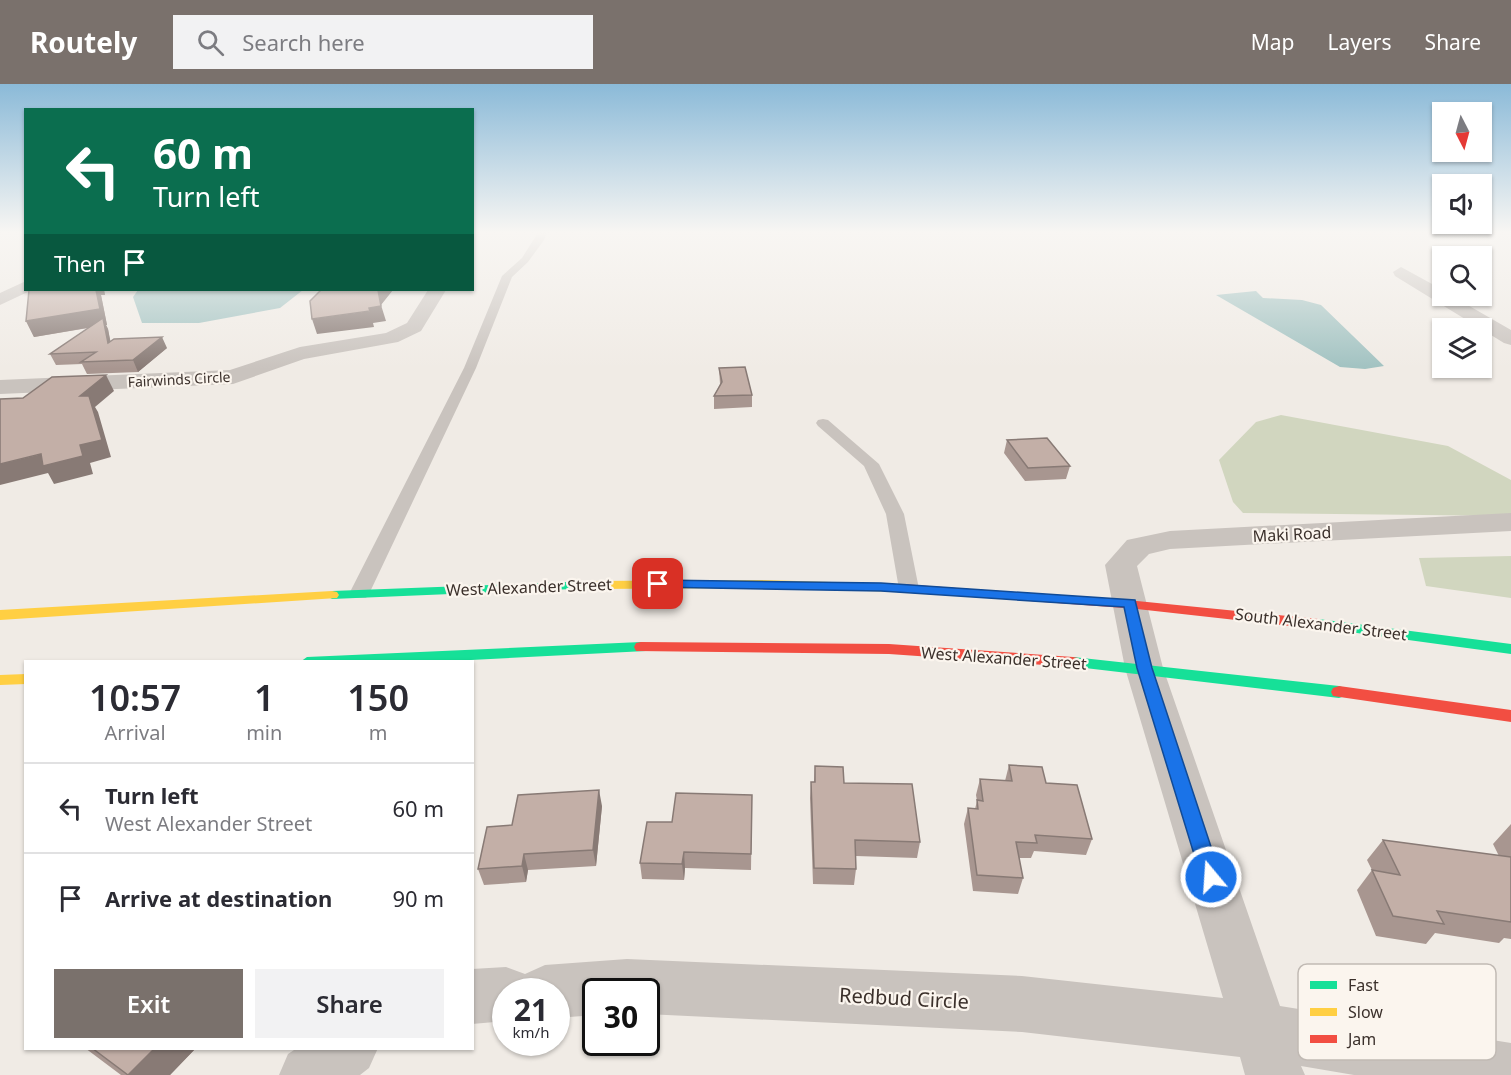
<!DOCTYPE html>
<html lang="en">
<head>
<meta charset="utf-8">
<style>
  :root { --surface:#fff; --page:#f2f2f3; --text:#2b2b33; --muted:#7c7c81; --line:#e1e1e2; --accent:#7a716c }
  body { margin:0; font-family:"Noto Sans",sans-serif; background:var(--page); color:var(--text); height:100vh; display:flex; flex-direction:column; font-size:22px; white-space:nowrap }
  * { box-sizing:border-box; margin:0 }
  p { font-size:20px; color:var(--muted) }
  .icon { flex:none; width:33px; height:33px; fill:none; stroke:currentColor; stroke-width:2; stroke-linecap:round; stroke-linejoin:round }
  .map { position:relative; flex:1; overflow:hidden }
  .details { position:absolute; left:24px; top:576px; width:450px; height:390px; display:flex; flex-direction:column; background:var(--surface); border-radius:0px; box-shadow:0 2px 4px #0004 }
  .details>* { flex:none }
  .banner { position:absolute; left:24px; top:24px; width:450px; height:183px; border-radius:0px; box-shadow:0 2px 4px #0004; background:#0b6e4f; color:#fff; overflow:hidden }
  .needle { width:39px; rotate:174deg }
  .tools { position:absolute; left:1432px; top:18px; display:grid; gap:12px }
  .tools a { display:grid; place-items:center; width:60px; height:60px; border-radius:0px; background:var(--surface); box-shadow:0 2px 4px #0004; font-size:30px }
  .speed { position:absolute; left:492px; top:894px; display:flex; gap:12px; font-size:30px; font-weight:700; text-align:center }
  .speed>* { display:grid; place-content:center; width:78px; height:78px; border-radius:50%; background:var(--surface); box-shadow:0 2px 4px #0004; line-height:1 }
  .speed small { font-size:15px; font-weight:400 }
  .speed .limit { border:3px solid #111; border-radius:9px; background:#fff; color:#111 }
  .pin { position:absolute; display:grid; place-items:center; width:51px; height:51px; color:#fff; margin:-26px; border-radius:12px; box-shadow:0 3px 9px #0006 }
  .me { position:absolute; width:66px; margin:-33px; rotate:342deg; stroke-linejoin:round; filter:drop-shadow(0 0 4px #0008) }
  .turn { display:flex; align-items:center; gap:21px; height:126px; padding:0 30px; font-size:27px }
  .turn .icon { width:78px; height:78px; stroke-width:2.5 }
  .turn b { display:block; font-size:42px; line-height:51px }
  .then { display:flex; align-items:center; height:57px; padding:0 30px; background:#0003; gap:12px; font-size:22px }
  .eta { display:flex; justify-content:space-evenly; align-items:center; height:102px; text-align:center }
  .eta b { font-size:36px; font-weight:600; line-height:42px }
  .action { display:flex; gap:12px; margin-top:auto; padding:12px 30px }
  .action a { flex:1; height:69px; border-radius:0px; background:var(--accent); color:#fff; font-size:24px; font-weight:600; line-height:69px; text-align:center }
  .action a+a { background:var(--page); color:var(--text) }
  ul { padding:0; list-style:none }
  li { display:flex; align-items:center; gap:18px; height:90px; padding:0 30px; border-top:2px solid var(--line) }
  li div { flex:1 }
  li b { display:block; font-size:22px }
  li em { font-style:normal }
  header { display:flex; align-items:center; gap:36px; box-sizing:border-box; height:84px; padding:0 30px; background:var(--accent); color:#fff }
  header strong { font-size:28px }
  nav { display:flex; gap:33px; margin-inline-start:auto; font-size:21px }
  .search { width:420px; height:54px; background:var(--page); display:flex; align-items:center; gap:15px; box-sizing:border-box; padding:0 21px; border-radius:0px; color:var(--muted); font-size:22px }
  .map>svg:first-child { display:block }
  .green { fill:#d1d6bf }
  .water { fill:#a1c2c1 }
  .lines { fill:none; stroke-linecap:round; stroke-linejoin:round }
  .lane { fill:#c9c3be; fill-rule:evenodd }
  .street { fill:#c9c3be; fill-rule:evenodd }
  .fast { fill:#16e098; fill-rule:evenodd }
  .slow { fill:#ffcf43; fill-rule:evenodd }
  .jam { fill:#f24e42; fill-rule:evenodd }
  .wall { fill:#a89690 }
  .shaded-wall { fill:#887a75 }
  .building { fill:#c3afa7; stroke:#887a75; stroke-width:1.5 }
  .route { fill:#1a73e8; stroke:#114b97; stroke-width:1.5 }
  .labels { text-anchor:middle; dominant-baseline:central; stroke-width:4.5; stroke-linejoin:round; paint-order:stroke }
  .far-street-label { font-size:14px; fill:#3b302b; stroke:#fbf5ee }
  .street-label { font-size:16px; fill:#3b302b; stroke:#fbf5ee }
  .near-street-label { font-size:20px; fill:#3b302b; stroke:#fbf5ee }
  .key { fill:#fbf5ee; stroke:#c1bab4; stroke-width:1.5 }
  .key-label { font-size:16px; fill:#3b302b }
</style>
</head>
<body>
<header>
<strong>Routely</strong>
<div class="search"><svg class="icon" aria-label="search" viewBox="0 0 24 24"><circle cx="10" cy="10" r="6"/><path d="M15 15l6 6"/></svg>Search here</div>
<nav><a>Map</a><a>Layers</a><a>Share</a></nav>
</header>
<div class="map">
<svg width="1511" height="991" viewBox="0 0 1511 991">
  <rect width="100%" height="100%" fill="#f0ebe5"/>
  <path class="green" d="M1281 331 1448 362 1511 396V432L1243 429 1233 418 1219 376 1256 338Z
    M1511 472V514L1426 502 1419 474Z"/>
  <path class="water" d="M138 206H303L280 224 199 239H142L133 213Z
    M1256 207 1263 214 1302 216 1321 221 1384 282 1365 285 1340 283 1216 211Z"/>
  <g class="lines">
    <path class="lane" d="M539 147H547L544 156 528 178 512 193 476 284 369 510 366 514H352L349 510 464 284 502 192 522 174Z
      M823 335 828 336 879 380 904 430 919 505 916 509H902L899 505 886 430 864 382 818 342 816 339 818 336Z"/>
    <path class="street" d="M1401 183 1443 206V212H1452L1511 246V261L1504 259 1395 192 1393 188Z
      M26 197V206H32L0 221V209Z
      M428 206H446L421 247 398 258 304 275 233 300 0 310V296L230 286 300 263 386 249 407 239Z
      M1511 429V447L1170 465 1149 470 1137 482 1163 584 1280 922 1511 959V991H1354L1301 982 1305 991H1245L1240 973 1022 948 646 930V908H596V931L556 934V908H506V937L472 940V885L506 883 525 890 545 881 627 875 1022 892 1223 914 1125 584 1105 481 1127 456 1170 447Z
      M297 964H378L369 984 360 991H279L288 970Z"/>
    <path class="fast" d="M591 497 596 498 598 501 596 504 332 515 325 511 332 507Z
      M1318 535 1511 560V570L1313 543 1311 540Z
      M641 558 646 559 648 563 646 567 432 578H300L307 573Z
      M1073 573 1339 602 1345 604 1347 608 1345 612 1339 614 1068 582 1065 578 1068 574Z"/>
    <path class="slow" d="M761 496 902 500 909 504 902 508 761 504 591 505 584 501 591 497Z
      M332 507 337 508 339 511 337 514 0 536V526Z
      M26 590V600L0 601V591Z"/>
    <path class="jam" d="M902 500 1137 517 1318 535 1325 540 1318 545 1137 525 897 507 895 504 897 501Z
      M641 558 889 560 1073 573 1078 574 1081 578 1078 582 1073 583 889 570 636 567 634 563 636 559Z
      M1339 602 1511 626V638L1333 612 1331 608 1333 604Z"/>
  </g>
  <path class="wall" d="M29 206H104L105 211H101L107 241H106L108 245 110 257 167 264 138 288 87 290 82 280 56 281 50 270 88 244 34 253 26 237Z
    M719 284 752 311V323L714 325V312L720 300Z
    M1007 356 1070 382 1066 395 1025 397 1004 369Z
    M1009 681 1046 699 1092 755 1086 771 1034 767 1031 774H1019L1023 794 1018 810 973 807 964 740 968 724 975 725 977 717 976 711 980 695 1005 697Z
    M815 682 844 699 920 758 917 774 856 772V785L854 801 813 800 810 714 811 698H814Z
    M752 711 751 786 685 784 684 796 642 795 640 779 672 738Z
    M602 722 596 782 528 786 526 798 484 801 478 785 512 741Z
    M1511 740V855L1504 854 1499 859 1435 849 1426 860 1376 852 1357 806 1372 786 1367 776 1383 756 1499 772 1493 760Z
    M85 964H196L170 991H121Z"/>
  <path class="shaded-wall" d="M96 206H104L105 211H101L107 241H106L108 245 113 270 108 259 104 241 34 253 26 237Z
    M378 206H393L381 221 386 237 373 239 369 224Z
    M370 227 374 243 317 250 312 235Z
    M162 253 167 264 138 288 133 276Z
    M106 291 114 307 95 323 98 328 111 373 90 379 93 390 54 400 48 389 0 401V380L80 361V312Z
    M599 706 602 722 596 782 593 766Z
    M684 768 685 784 684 796 682 780Z
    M524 770 528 786 526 798 522 782Z
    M155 964H196L170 991H128Z"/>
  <path class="building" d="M29 206H96L100 225 26 237Z
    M321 206H378L381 222 369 224 370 227 312 235 310 217Z
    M103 234 108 259 114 255 162 253 133 276 81 278 96 268 50 270Z
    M745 283 752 311 714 312 722 298 719 284Z
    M106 291 80 312H89L102 356 80 361 83 372 43 382 41 370 0 380V315L23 314 52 293Z
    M1047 354 1070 382 1028 384 1007 356Z
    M1009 681 1042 683 1046 699 1077 701 1092 755 1035 751 1037 759 1016 758 1023 794 977 791 968 724 978 725 977 716 983 717 980 695 1012 697Z
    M815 682 843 683 844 699 912 700 920 758 855 756 856 785 814 784 811 698H815Z
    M599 706 593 766 524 770 522 782 478 785 487 743 512 741 518 711Z
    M676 709 752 711 751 770 684 768 682 780 640 779 647 738H672Z
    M1383 756 1511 773V838L1437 827 1444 840 1393 832 1372 786 1400 791Z
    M92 964H155L128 991Z"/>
  <linearGradient id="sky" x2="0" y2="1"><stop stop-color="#8bbad8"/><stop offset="0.52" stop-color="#f8f6f3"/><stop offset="1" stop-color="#f8f6f3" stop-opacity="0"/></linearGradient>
  <rect width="1511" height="285" fill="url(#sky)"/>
  <path class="route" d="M658 496 881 499 1135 516 1152 584 1221 793 1218 799 1211 802 1204 799 1201 793 1137 584 1124 523 881 507 653 503 651 500Z"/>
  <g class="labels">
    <g class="far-street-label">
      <text transform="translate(179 295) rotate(-3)">Fairwinds Circle</text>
    </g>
    <g class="street-label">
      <text transform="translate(1292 450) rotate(-3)">Maki Road</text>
      <text transform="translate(529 503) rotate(-2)">West Alexander Street</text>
      <text transform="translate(1321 540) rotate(7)">South Alexander Street</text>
      <text transform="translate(1004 574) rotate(4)">West Alexander Street</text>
    </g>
    <g class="near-street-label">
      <text transform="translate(904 914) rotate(3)">Redbud Circle</text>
    </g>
  </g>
  <rect x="1298" y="880" width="198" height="96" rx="9" class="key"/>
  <rect x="1310" y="897" width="27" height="8" fill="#16e098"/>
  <rect x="1310" y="924" width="27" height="8" fill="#ffcf43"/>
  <rect x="1310" y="951" width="27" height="8" fill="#f24e42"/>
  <g class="key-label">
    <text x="1348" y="907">Fast</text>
    <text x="1348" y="934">Slow</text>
    <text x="1348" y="961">Jam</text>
  </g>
</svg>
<div class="tools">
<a><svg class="needle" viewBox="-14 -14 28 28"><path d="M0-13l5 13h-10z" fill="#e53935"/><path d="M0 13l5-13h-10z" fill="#7c7c81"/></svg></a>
<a><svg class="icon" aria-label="sound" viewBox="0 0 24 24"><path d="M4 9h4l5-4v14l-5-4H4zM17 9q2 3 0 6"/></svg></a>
<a><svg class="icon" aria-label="search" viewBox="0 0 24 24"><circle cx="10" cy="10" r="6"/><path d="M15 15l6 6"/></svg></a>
<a><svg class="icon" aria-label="layers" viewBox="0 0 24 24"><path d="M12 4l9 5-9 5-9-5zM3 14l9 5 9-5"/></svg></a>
</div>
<div class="speed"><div>21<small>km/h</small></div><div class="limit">30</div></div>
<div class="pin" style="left:658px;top:500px;background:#d93025"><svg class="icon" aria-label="arrive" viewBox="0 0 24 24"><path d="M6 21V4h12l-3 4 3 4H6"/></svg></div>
<svg class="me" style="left:1211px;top:793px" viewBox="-20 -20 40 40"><circle r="17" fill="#1a73e8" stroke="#fff" stroke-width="3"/><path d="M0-11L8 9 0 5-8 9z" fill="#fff"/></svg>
<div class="banner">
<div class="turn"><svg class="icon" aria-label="left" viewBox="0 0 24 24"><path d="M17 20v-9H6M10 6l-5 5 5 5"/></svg><div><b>60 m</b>Turn left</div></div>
<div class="then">Then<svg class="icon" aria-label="arrive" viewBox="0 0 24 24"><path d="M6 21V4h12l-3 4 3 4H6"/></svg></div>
</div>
<section class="details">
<div class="eta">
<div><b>10:57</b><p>Arrival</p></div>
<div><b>1</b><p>min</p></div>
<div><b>150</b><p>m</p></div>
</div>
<ul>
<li><svg class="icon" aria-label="left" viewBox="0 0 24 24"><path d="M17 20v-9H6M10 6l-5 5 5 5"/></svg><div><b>Turn left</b><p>West Alexander Street</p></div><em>60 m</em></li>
<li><svg class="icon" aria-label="arrive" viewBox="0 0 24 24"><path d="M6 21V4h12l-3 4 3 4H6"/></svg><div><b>Arrive at destination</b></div><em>90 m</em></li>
</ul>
<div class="action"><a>Exit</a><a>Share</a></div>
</section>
</div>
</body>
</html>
